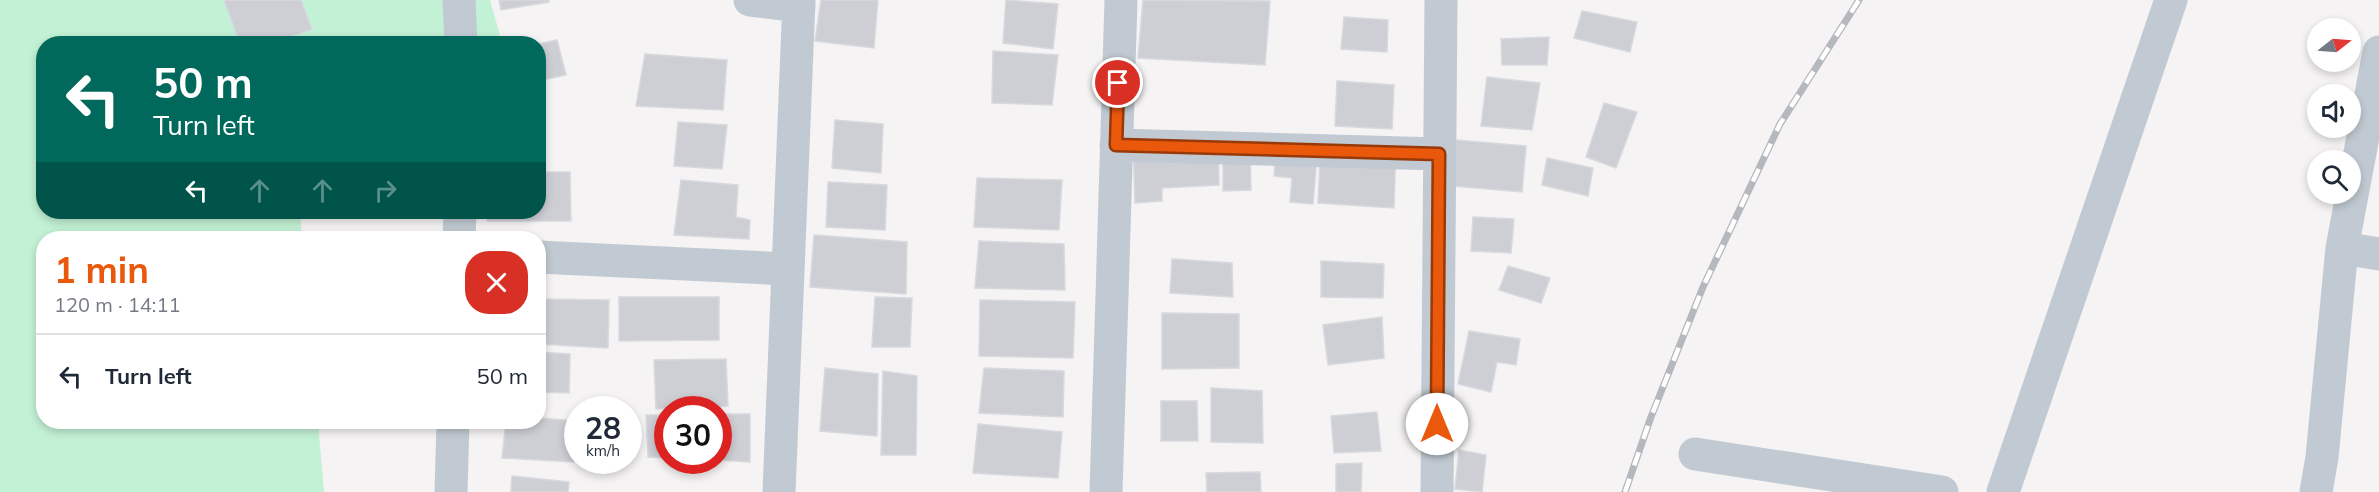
<!DOCTYPE html>
<html lang="en">
<head>
<meta charset="utf-8">
<style>
  :root { --surface:#fff; --page:#f6f6f7; --text:#1f2937; --muted:#747a83; --line:#e0e1e3; --accent:#ea580c }
  body { margin:0; font-family:Mulish,sans-serif; background:var(--page); color:var(--text); height:100vh; display:flex; flex-direction:column; font-size:22px; white-space:nowrap }
  * { box-sizing:border-box; margin:0 }
  p { font-size:20px; color:var(--muted) }
  .icon { flex:none; width:33px; height:33px; fill:none; stroke:currentColor; stroke-width:2; stroke-linecap:round; stroke-linejoin:round }
  .map { position:relative; flex:1; overflow:hidden }
  .panel { position:absolute; left:36px; top:231px; width:510px; height:198px; display:flex; flex-direction:column; background:var(--surface); border-radius:24px; box-shadow:0 3px 9px #0003 }
  .panel>* { flex:none }
  .banner { position:absolute; left:36px; top:36px; width:510px; height:183px; border-radius:24px; box-shadow:0 3px 9px #0003; background:#00695c; color:#fff; overflow:hidden }
  .needle { width:39px; rotate:73deg }
  .fabs { position:absolute; left:2307px; top:18px; display:grid; gap:12px }
  .fabs a { display:grid; place-items:center; width:54px; height:54px; border-radius:50%; background:var(--surface); box-shadow:0 3px 9px #0003; font-size:30px }
  .speed { position:absolute; left:564px; top:396px; display:flex; gap:12px; font-size:30px; font-weight:700; text-align:center }
  .speed>* { display:grid; place-content:center; width:78px; height:78px; border-radius:50%; background:var(--surface); box-shadow:0 3px 9px #0003; line-height:1 }
  .speed small { font-size:15px; font-weight:400 }
  .speed .limit { border:9px solid #d22; background:#fff; color:#111 }
  .pin { position:absolute; display:grid; place-items:center; width:51px; height:51px; color:#fff; margin:-26px; border:3px solid #fff; border-radius:50%; box-shadow:0 2px 6px #0007 }
  .me { position:absolute; width:66px; margin:-33px; rotate:0deg; stroke-linejoin:round; filter:drop-shadow(0 0 4px #0008) }
  .turn { display:flex; align-items:center; gap:21px; height:126px; padding:0 18px; font-size:27px }
  .turn .icon { width:78px; height:78px; stroke-width:2.5 }
  .turn b { display:block; font-size:42px; line-height:51px }
  .lanes { display:flex; align-items:center; height:57px; padding:0 18px; background:#0003; justify-content:center; gap:30px; direction:ltr }
  .lanes .off { opacity:.35 }
  .round { display:grid; place-items:center; flex:none; width:63px; height:63px; border-radius:24px; background:var(--page) }
  .head { display:flex; align-items:center; justify-content:space-between; height:102px; padding:0 18px }
  h1 { font-size:36px; font-weight:700; line-height:45px; color:var(--accent) }
  ul { padding:0; list-style:none }
  li { display:flex; align-items:center; gap:18px; height:84px; padding:0 18px; border-top:2px solid var(--line) }
  li div { flex:1 }
  li b { display:block; font-size:22px }
  li em { font-style:normal }
  .map>svg:first-child { display:block }
  .green { fill:#c3f1d5 }
  .building { fill:#cdcfd5; stroke:#d7d9de; stroke-width:1.5 }
  .lines { fill:none; stroke-linecap:round; stroke-linejoin:round }
  .minor { stroke:#c1cad2; stroke-width:33 }
  .rail-casing { stroke:#b5b8bd; stroke-width:7 }
  .rail { stroke:#fff; stroke-width:4.5; stroke-dasharray:14; stroke-linecap:butt }
  .route-casing { stroke:#983908; stroke-width:15 }
  .route { stroke:#ea580c; stroke-width:10 }
</style>
</head>
<body>
<div class="map">
<svg width="2379" height="492" viewBox="0 0 2379 492">
  <rect width="100%" height="100%" fill="#f5f3f3"/>
  <path class="green" d="M0 0H490L501 39 491 43 44 44V212H300L302 238H44V422H318L324 492H0Z"/>
  <path class="building" d="M224 0H301L312 29 271 44H240Z
    M499 0H549V2L501 10Z
    M821 0H878L874 48 815 41Z
    M1006 0 1058 4 1053 49 1003 43Z
    M1143 0 1270 1 1265 65 1138 58Z
    M1582 11 1637 22 1630 52 1574 38Z
    M1344 17 1388 20 1387 52 1341 49Z
    M1549 37 1547 65H1502L1501 39Z
    M557 40 566 75 538 81V44Z
    M993 51 1058 55 1052 105 992 103Z
    M645 54 727 60 723 110 636 106Z
    M1487 77 1540 83 1532 130 1481 126Z
    M1337 81 1394 85 1392 129 1335 126Z
    M1604 103 1637 112 1616 168 1586 157Z
    M835 120 883 124 881 173 832 168Z
    M678 122 727 125 722 169 674 166Z
    M1218 138 1219 185 1162 188V201L1135 203 1133 139Z
    M1276 140 1318 144 1313 204 1290 202 1292 178 1274 176Z
    M1456 140 1526 146 1522 192 1454 186Z
    M1396 143 1394 208 1318 203 1320 162Z
    M1223 146 1250 147 1251 190 1223 191Z
    M1547 158 1593 168 1588 196 1542 185Z
    M538 172H570L571 221H487V212H538Z
    M977 178 1062 180 1059 230 974 227Z
    M681 180 738 185 736 217 750 220 749 239 674 235Z
    M828 182 887 185 885 230 826 227Z
    M1473 217 1514 219 1511 253 1471 251Z
    M814 235 907 242 906 294 810 287Z
    M979 241 1064 244 1065 290 975 288Z
    M1172 259 1232 263 1233 297 1170 293Z
    M1321 261 1384 264 1383 298 1321 297Z
    M1508 266 1550 278 1541 303 1499 290Z
    M619 297H719V340L619 341Z
    M875 297 912 298 910 347H872Z
    M538 299 609 300 608 348 538 344Z
    M980 300 1075 302 1073 358 979 356Z
    M1162 313 1239 314V368L1162 369Z
    M1382 317 1384 358 1328 365 1323 325Z
    M1469 331 1520 339 1516 365 1497 362 1491 392 1458 384Z
    M538 352 570 354 569 393 538 392Z
    M726 359 728 406 656 409 654 360Z
    M825 368 878 374 877 436 820 431Z
    M984 368 1064 371 1063 417 979 413Z
    M883 371 917 376 916 455H881Z
    M1211 388 1262 391 1263 443 1211 442Z
    M1161 401H1197L1198 441H1161Z
    M1377 412 1381 451 1334 453 1331 416Z
    M718 414H750V462L718 460Z
    M646 415H668V458L648 457Z
    M538 418 578 421 574 462 502 458 506 422H538Z
    M978 424 1062 432 1058 478 973 473Z
    M1459 450 1486 455 1482 492 1455 489Z
    M1362 463 1361 492H1336V464Z
    M1260 472 1261 492H1207L1206 473Z
    M512 476 569 482 568 492H511Z"/>
  <g class="lines">
    <path class="minor" d="M459 0 461 44
      M750 0 799 6
      M2379 52 2342 248 2379 254
      M1116 145 1439 154
      M459 238 460 212
      M538 257 788 269
      M1695 454 1942 492
      M451 492 453 422
      M779 492 799 0
      M1106 492 1121 0
      M1437 492 1441 0
      M2003 492 2171 0
      M2316 492 2322 457 2342 248"/>
    <defs>
      <path id="rail" d="M1625 492 1651 417 1703 287 1780 124 1859 0"/>
    </defs>
    <use href="#rail" class="rail-casing"/>
    <use href="#rail" class="rail"/>
  </g>
  <g class="lines">
    <defs>
      <path id="route" d="M1118 83 1116 145 1439 154 1437 424"/>
    </defs>
    <use href="#route" class="route-casing"/>
    <use href="#route" class="route"/>
  </g>
</svg>
<div class="fabs">
<a><svg class="needle" viewBox="-14 -14 28 28"><path d="M0-13l5 13h-10z" fill="#e53935"/><path d="M0 13l5-13h-10z" fill="#747a83"/></svg></a>
<a><svg class="icon" aria-label="sound" viewBox="0 0 24 24"><path d="M4 9h4l5-4v14l-5-4H4zM17 9q2 3 0 6"/></svg></a>
<a><svg class="icon" aria-label="search" viewBox="0 0 24 24"><circle cx="10" cy="10" r="6"/><path d="M15 15l6 6"/></svg></a>
</div>
<div class="speed"><div>28<small>km/h</small></div><div class="limit">30</div></div>
<div class="pin" style="left:1118px;top:83px;background:#d93025"><svg class="icon" aria-label="arrive" viewBox="0 0 24 24"><path d="M6 21V4h12l-3 4 3 4H6"/></svg></div>
<svg class="me" style="left:1437px;top:424px" viewBox="-20 -20 40 40"><circle r="19" fill="#fff"/><path d="M0-13L10 11 0 6-10 11z" fill="#ea580c"/></svg>
<div class="banner">
<div class="turn"><svg class="icon" aria-label="left" viewBox="0 0 24 24"><path d="M17 20v-9H6M10 6l-5 5 5 5"/></svg><div><b>50 m</b>Turn left</div></div>
<div class="lanes"><svg class="icon" aria-label="left" viewBox="0 0 24 24"><path d="M17 20v-9H6M10 6l-5 5 5 5"/></svg><svg class="icon off" aria-label="ahead" viewBox="0 0 24 24"><path d="M12 20V5M6 11l6-6 6 6"/></svg><svg class="icon off" aria-label="ahead" viewBox="0 0 24 24"><path d="M12 20V5M6 11l6-6 6 6"/></svg><svg class="icon off" aria-label="right" viewBox="0 0 24 24"><path d="M7 20v-9h11M14 6l5 5-5 5"/></svg></div>
</div>
<section class="panel">
<div class="head"><div><h1>1 min</h1><p>120 m · 14:11</p></div><a class="round" style="background:#d93025;color:#fff"><svg class="icon" aria-label="close" viewBox="0 0 24 24"><path d="M6 6l12 12M18 6L6 18"/></svg></a></div>
<ul>
<li><svg class="icon" aria-label="left" viewBox="0 0 24 24"><path d="M17 20v-9H6M10 6l-5 5 5 5"/></svg><div><b>Turn left</b></div><em>50 m</em></li>
</ul>
</section>
</div>
</body>
</html>
